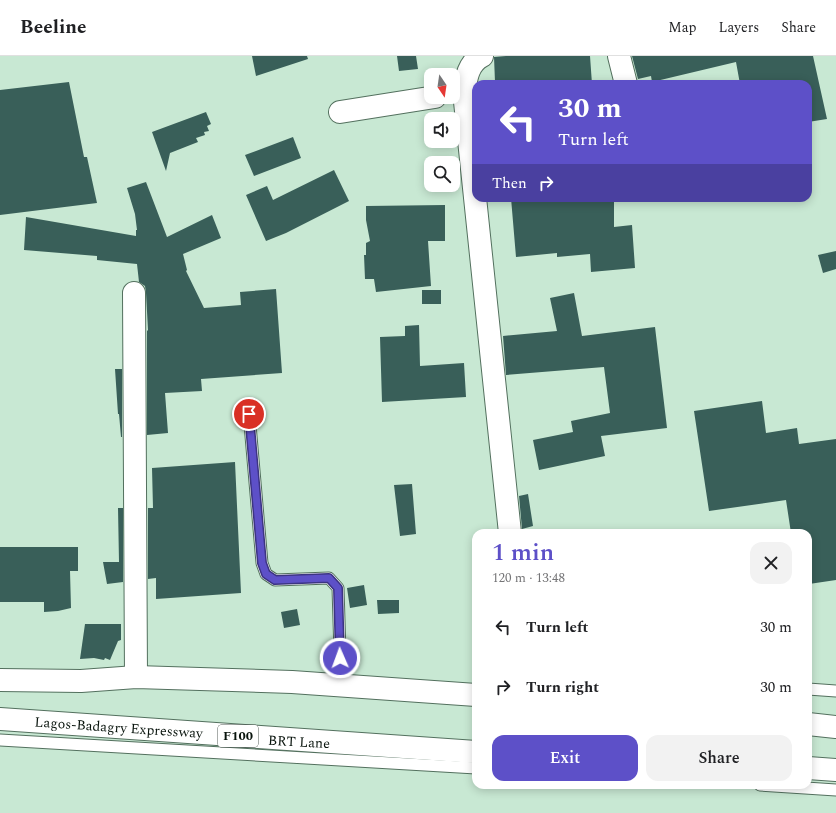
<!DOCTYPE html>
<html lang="en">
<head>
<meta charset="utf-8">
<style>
  :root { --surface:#fff; --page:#f2f2f2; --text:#202124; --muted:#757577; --line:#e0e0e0; --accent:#5d50c8 }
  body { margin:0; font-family:Spectral,serif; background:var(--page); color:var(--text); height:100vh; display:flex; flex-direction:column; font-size:15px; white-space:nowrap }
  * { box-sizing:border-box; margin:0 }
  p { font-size:13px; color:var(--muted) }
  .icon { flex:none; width:22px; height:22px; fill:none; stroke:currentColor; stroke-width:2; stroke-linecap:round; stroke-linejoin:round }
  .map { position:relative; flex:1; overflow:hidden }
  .drawer { position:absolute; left:472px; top:473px; width:340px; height:260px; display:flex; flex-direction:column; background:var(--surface); border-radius:12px; box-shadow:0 2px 10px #0003 }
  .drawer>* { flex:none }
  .banner { position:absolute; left:472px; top:24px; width:340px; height:122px; border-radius:12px; box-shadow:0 2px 10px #0003; background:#5d50c8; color:#fff; overflow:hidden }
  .needle { width:26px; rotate:167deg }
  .buttons { position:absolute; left:424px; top:12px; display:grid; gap:8px }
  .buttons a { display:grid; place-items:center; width:36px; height:36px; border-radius:8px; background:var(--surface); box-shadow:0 2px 10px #0003; font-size:20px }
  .pin { position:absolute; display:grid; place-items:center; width:34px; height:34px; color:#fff; margin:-17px; border:2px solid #fff; border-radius:50%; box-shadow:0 1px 4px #0007 }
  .me { position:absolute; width:44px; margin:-22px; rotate:358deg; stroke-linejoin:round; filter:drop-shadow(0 0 3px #0008) }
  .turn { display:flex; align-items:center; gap:14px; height:84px; padding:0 20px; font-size:18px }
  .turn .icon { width:52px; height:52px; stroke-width:2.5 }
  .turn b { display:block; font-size:28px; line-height:34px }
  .then { display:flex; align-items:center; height:38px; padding:0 20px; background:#0003; gap:8px; font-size:15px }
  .round { display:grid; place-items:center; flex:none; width:42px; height:42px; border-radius:12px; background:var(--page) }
  .head { display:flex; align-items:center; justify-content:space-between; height:68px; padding:0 20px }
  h1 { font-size:24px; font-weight:600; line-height:30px; color:var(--accent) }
  .button { display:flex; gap:8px; margin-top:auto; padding:8px 20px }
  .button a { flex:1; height:46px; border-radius:12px; background:var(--accent); color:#fff; font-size:16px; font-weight:600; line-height:46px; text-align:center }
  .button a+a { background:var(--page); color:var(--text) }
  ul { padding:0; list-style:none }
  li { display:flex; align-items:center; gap:12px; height:60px; padding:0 20px }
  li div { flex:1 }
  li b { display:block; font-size:15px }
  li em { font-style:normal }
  header { display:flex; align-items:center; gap:24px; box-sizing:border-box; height:56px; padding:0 20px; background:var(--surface); border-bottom:1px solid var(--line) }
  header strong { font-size:19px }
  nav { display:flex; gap:22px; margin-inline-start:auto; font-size:14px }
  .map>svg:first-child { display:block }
  .building { fill:#395f59 }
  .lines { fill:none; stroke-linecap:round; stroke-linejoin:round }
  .service-casing { stroke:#53705e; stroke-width:13 }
  .minor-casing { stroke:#53705e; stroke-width:24 }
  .primary-casing { stroke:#53705e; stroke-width:24 }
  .motorway-casing { stroke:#53705e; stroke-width:24 }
  .service { stroke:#fff; stroke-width:11 }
  .minor { stroke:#fff; stroke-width:22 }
  .primary { stroke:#fff; stroke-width:22 }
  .motorway { stroke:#fff; stroke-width:22 }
  .route-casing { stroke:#3c3482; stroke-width:10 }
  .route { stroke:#5d50c8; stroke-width:7 }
  .labels { text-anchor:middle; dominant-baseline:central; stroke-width:4; stroke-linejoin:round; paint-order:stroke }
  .shield { fill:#fff; stroke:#535a56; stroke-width:1 }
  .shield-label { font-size:13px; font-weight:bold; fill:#09140d }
  .street-label { font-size:14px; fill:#09140d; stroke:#fff }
</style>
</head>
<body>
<header>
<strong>Beeline</strong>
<nav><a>Map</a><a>Layers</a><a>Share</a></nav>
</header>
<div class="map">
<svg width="836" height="757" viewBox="0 0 836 757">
  <rect width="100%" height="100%" fill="#c8e8d3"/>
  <path class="building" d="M252 0H307L308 3 256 20Z
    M397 0H416L418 13 399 15Z
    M506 0H590L592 28H558V24L495 26 494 1Z
    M632 0H813L827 63 808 66V28H740L736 6 652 26 651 20 638 23Z
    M69 26 84 101H87L97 147 0 159V34Z
    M206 56 211 68 207 70 209 75 204 76 205 79 196 82 198 86 170 97 166 115 152 76Z
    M293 81 301 102 254 120 245 99Z
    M334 114 349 145 286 177 266 185 246 139 267 130 273 144Z
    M146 126 167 181 212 159 221 182 183 198 187 214 186 215 204 252 241 249 240 236 276 233 282 317 201 323 202 335 165 337 168 377 147 379V275L148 274 146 237 145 230 139 226 137 208 97 204V200L24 194 26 161 136 180V174H137L135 158 127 132Z
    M511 142H614V171L632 169 635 212 591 216 590 198 557 201V197L516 201Z
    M445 149V185H428L431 230 376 236 374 223H365L364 199H366V187L370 185 366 164V150Z
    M836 195V213L823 217 818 199Z
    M422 234H441V248H422Z
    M574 237 582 280 655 271 667 372 601 380 605 400 539 414 533 384 573 376 571 365 610 357 604 311 506 319 503 280 557 275 550 242Z
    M419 269 420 310 464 307 466 341 382 346 380 281 405 280V270Z
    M115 313H122V381H121L119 358H118Z
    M762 345 766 377 797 372 799 388 836 383V524L809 528 808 520V477H791L786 444 709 455 694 355Z
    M235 406 241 537 156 543V522L148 523V452H153L152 412Z
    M412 428 416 478 400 480 394 429Z
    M528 438 533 470 522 473 519 440Z
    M118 452H123V526L107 528 103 506H119Z
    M0 491H78V515H70L71 552 58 555 44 556V546H0Z
    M364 529 367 549 350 552 347 532Z
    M377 544H399V557L378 558Z
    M297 553 300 569 284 572 281 556Z
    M85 568H121V584L118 585 110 604 105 602 104 604 94 602 80 603Z"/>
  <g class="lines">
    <defs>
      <path id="service" d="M249 357 262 507 266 518 275 524 329 522 338 532 341 630
        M808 633 836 635
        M0 684 476 712
        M760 729 836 734"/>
      <path id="minor" d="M482 0C468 7 466 23 464 36L510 477
        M619 0 626 28
        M340 56 435 41
        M134 237 136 621"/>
      <path id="primary" d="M0 624 81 625 136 621 292 626 476 639
        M808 668 836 671"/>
      <g id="motorway">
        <path id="s1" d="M0 663 476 696"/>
        <path d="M808 712 836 714"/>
      </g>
    </defs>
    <use href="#service" class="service-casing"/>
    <use href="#minor" class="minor-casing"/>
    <use href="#primary" class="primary-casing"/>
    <use href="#motorway" class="motorway-casing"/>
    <use href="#service" class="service"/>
    <use href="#minor" class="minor"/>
    <use href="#primary" class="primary"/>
    <use href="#motorway" class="motorway"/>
  </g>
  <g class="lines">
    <defs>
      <path id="route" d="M249 358 262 507 266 518 275 524 329 522 338 532 340 602"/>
    </defs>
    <use href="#route" class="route-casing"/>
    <use href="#route" class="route"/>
  </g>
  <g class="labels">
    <rect class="shield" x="218" y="669" width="40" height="22" rx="3"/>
    <g class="shield-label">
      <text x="238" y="680">F100</text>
    </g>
    <g class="street-label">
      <text stroke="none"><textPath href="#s1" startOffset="119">Lagos-Badagry Expressway</textPath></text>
      <text transform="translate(299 686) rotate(3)">BRT Lane</text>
    </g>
  </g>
</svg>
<div class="buttons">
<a><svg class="needle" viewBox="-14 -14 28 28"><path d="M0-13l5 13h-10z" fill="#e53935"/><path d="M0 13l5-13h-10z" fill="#757577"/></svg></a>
<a><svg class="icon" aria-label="sound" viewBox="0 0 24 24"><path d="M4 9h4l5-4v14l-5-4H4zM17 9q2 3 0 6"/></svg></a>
<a><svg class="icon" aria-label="search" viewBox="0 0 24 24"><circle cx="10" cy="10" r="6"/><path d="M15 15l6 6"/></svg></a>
</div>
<div class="pin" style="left:249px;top:358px;background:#d93025"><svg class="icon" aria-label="arrive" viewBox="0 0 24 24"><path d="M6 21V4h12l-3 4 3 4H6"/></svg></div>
<svg class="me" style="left:340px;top:602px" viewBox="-20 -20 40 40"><circle r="17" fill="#5d50c8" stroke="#fff" stroke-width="3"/><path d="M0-11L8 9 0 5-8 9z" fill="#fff"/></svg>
<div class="banner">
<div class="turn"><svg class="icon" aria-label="left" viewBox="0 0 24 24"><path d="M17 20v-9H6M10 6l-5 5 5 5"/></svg><div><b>30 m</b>Turn left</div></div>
<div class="then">Then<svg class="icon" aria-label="right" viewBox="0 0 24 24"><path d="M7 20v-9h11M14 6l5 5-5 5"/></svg></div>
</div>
<section class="drawer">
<div class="head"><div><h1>1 min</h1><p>120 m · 13:48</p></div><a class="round"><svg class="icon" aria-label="close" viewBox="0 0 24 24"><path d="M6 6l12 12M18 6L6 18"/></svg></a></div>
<ul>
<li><svg class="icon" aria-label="left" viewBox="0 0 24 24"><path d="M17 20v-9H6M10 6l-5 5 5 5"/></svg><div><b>Turn left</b></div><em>30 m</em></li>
<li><svg class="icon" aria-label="right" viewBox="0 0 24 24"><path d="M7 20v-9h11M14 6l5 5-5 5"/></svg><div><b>Turn right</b></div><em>30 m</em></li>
</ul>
<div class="button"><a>Exit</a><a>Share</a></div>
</section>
</div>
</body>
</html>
